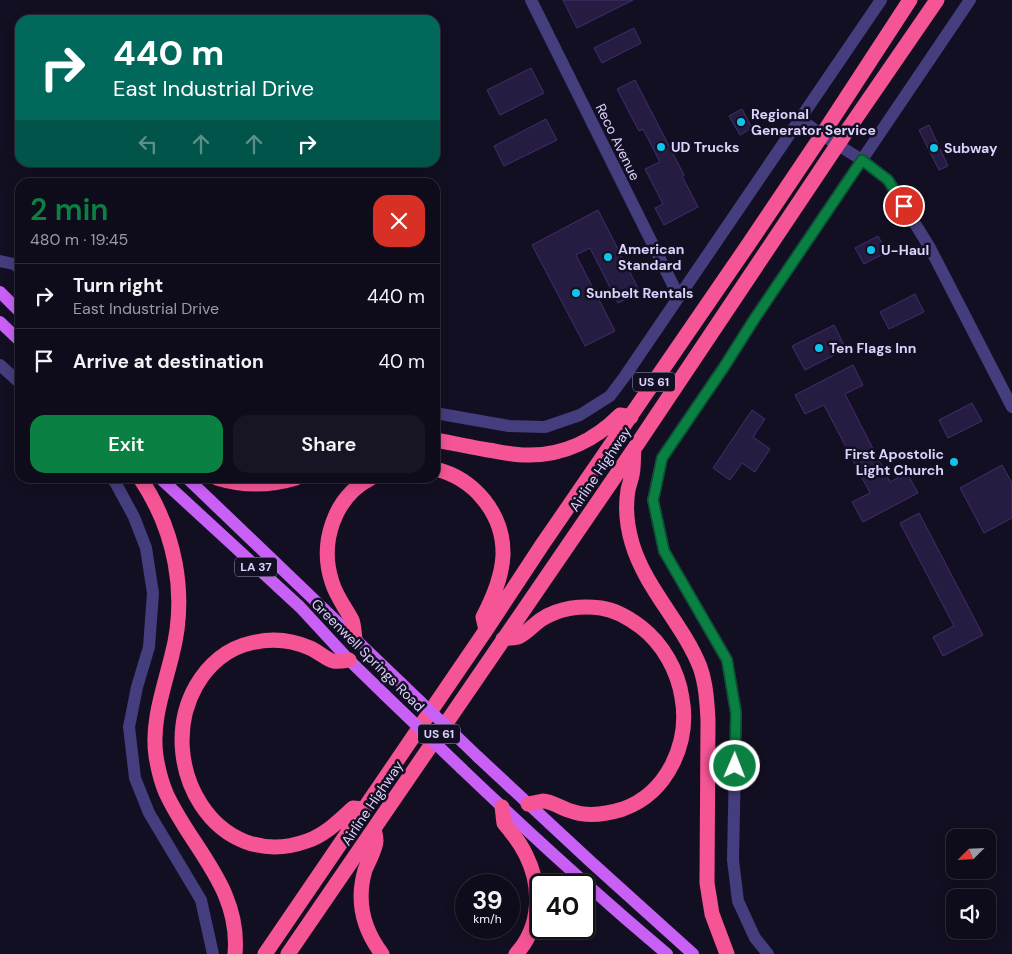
<!DOCTYPE html>
<html lang="en">
<head>
<meta charset="utf-8">
<style>
  :root { --surface:#0e0b1a; --page:#171423; --text:#f1f3f6; --muted:#9b9ba2; --line:#2e2b39; --accent:#0b8043 }
  body { margin:0; font-family:"DM Sans",sans-serif; background:var(--page); color:var(--text); height:100vh; display:flex; flex-direction:column; font-size:19px; white-space:nowrap }
  * { box-sizing:border-box; margin:0 }
  p { font-size:16px; color:var(--muted) }
  .icon { flex:none; width:28px; height:28px; fill:none; stroke:currentColor; stroke-width:2; stroke-linecap:round; stroke-linejoin:round }
  .map { position:relative; flex:1; overflow:hidden }
  .panel { position:absolute; left:15px; top:178px; width:425px; height:305px; display:flex; flex-direction:column; background:var(--surface); border-radius:15px; box-shadow:0 2px 12px #0003,0 0 0 1px var(--line) }
  .panel>* { flex:none }
  .banner { position:absolute; left:15px; top:15px; width:425px; height:152px; border-radius:15px; box-shadow:0 2px 12px #0003,0 0 0 1px var(--line); background:#00695c; color:#fff; overflow:hidden }
  .needle { width:32px; rotate:246deg }
  .controls { position:absolute; left:946px; top:829px; display:grid; gap:10px }
  .controls a { display:grid; place-items:center; width:50px; height:50px; border-radius:10px; background:var(--surface); box-shadow:0 2px 12px #0003,0 0 0 1px var(--line); font-size:25px }
  .speed { position:absolute; left:455px; top:874px; display:flex; gap:10px; font-size:25px; font-weight:700; text-align:center }
  .speed>* { display:grid; place-content:center; width:65px; height:65px; border-radius:50%; background:var(--surface); box-shadow:0 2px 12px #0003,0 0 0 1px var(--line); line-height:1 }
  .speed small { font-size:12px; font-weight:400 }
  .speed .limit { border:2px solid #111; border-radius:8px; background:#fff; color:#111 }
  .pin { position:absolute; display:grid; place-items:center; width:42px; height:42px; color:#fff; margin:-21px; border:2px solid #fff; border-radius:50%; box-shadow:0 1px 5px #0007 }
  .me { position:absolute; width:55px; margin:-28px; rotate:1deg; stroke-linejoin:round; filter:drop-shadow(0 0 4px #0008) }
  .turn { display:flex; align-items:center; gap:18px; height:105px; padding:0 15px; font-size:22px }
  .turn .icon { width:65px; height:65px; stroke-width:2.5 }
  .turn b { display:block; font-size:35px; line-height:42px }
  .lanes { display:flex; align-items:center; height:48px; padding:0 15px; background:#0003; justify-content:center; gap:25px; direction:ltr }
  .lanes .off { opacity:.35 }
  .round { display:grid; place-items:center; flex:none; width:52px; height:52px; border-radius:15px; background:var(--page) }
  .headline { display:flex; align-items:center; justify-content:space-between; height:85px; padding:0 15px }
  h1 { font-size:30px; font-weight:600; line-height:38px; color:var(--accent) }
  .cta { display:flex; gap:10px; margin-top:auto; padding:10px 15px }
  .cta a { flex:1; height:58px; border-radius:15px; background:var(--accent); color:#fff; font-size:20px; font-weight:600; line-height:58px; text-align:center }
  .cta a+a { background:var(--page); color:var(--text) }
  ul { padding:0; list-style:none }
  li { display:flex; align-items:center; gap:15px; height:65px; padding:0 15px; border-top:1px solid var(--line) }
  li div { flex:1 }
  li b { display:block; font-size:19px }
  li em { font-style:normal }
  .map>svg:first-child { display:block }
  .building { fill:#261c41; stroke:#402f6c }
  .lines { fill:none; stroke-linecap:round; stroke-linejoin:round }
  .minor { stroke:#443d7e; stroke-width:12 }
  .major { stroke:#c960f6; stroke-width:12 }
  .highway { stroke:#f55495; stroke-width:15 }
  .major-bridge { stroke:#c960f6; stroke-width:12 }
  .route-casing { stroke:#07532c; stroke-width:12 }
  .route { stroke:#0b8043; stroke-width:9 }
  .poi-dot { fill:#0ec6ed; stroke:#130f22; stroke-width:2 }
  .labels { text-anchor:middle; dominant-baseline:central; stroke-width:5; stroke-linejoin:round; paint-order:stroke }
  .shield { fill:#130f22; stroke:#9e98bb; stroke-width:1 }
  .shield-label { font-size:12px; font-weight:bold; fill:#dad2fc }
  .poi-label { font-size:14px; font-weight:bold; fill:#dad2fc; stroke:#130f22; text-anchor:start }
  .street-label { font-size:14px; fill:#dad2fc; stroke:#130f22 }
</style>
</head>
<body>
<div class="map">
<svg width="1012" height="954" viewBox="0 0 1012 954">
  <rect width="100%" height="100%" fill="#130f22"/>
  <path class="building" d="M563 0H633L577 28Z
    M634 28 641 43 602 63 594 48Z
    M531 68 544 93 500 115 487 90Z
    M635 80 684 175 682 176 698 207 664 225 655 208 663 204 645 169 660 162 643 129 639 131 617 89Z
    M742 109 752 128 740 135 729 116Z
    M546 119 557 140 504 166 494 146Z
    M929 125 948 166 939 170 919 130Z
    M598 210 640 292 618 303 590 248 576 255 615 331 585 346 532 245Z
    M878 236 887 252 864 264 855 248Z
    M915 294 924 312 889 329 880 312Z
    M834 325 846 349 805 370 792 346Z
    M853 365 863 385 845 394 890 482 907 473 918 493 863 522 852 502 870 493 824 405 805 414 795 395Z
    M972 403 982 421 948 438 939 420Z
    M752 410 765 419 753 437 770 449 755 472 742 463 730 480 713 468Z
    M1002 465 1012 483V518L984 533 960 488Z
    M919 513 983 635 943 656 933 637 954 626 900 523Z"/>
  <g class="lines">
    <path class="minor" d="M531 0 679 297
      M800 119 822 135 862 160 888 180 930 248 1012 407
      M0 261 14 264 20 269
      M0 365 20 383
      M435 413 509 426 545 427 580 415 610 396 625 376 881 0
      M111 478 115 482 134 517 146 548 153 593 149 647 137 687 129 727 135 778 149 813 201 900 213 954
      M768 954 755 938 738 901 733 860 736 713 727 660 664 551 653 500 662 458 724 367 755 318 970 0"/>
    <path class="major" d="M0 292 20 312
      M0 322 20 341
      M160 478 300 607 349 660 385 695
      M187 478 401 683
      M478 757 591 862 693 954
      M462 769C529 833 597 895 667 954"/>
    <path class="highway" d="M435 440C453 443 470 447 488 450 502 452 516 456 530 455 565 455 596 439 620 415L631 417
      M634 449C633 457 634 467 632 475 631 480 629 485 628 490 625 508 627 526 632 543 645 588 683 624 700 667 706 684 707 702 708 720L707 883 712 914 727 954
      M435 469C474 478 504 514 503 555 502 577 493 598 483 617L486 630
      M140 478C175 530 188 594 172 655 164 688 151 722 156 756 158 769 161 781 166 793 191 848 241 888 235 954
      M217 478C243 486 269 486 296 478
      M355 639C354 633 354 625 352 620 345 607 336 596 332 582 319 543 334 497 371 478
      M503 639C508 638 514 638 518 637 525 635 535 623 542 619 559 608 581 605 601 608 616 610 629 618 641 627 663 644 678 671 682 698 690 742 668 793 623 809 607 814 587 817 571 811 562 809 552 801 543 801 538 802 533 803 528 804
      M349 660C344 661 338 662 333 661 328 660 317 651 310 648 292 640 271 638 251 643 227 648 208 665 196 686 153 762 215 874 307 841 325 835 339 821 353 808L364 809
      M502 807C503 812 503 818 504 823 506 826 509 829 511 832 517 839 522 847 526 855 542 887 541 927 516 954
      M374 829C375 833 376 837 376 841 376 849 368 862 365 870 356 901 363 929 382 954
      M265 954 486 630 542 545 748 245 822 135 910 0
      M288 954 634 449 838 144 937 0"/>
    <path class="major-bridge" d="M401 683 478 757
      M385 695 462 769"/>
  </g>
  <g class="lines">
    <defs>
      <path id="route" d="M735 766 736 713 727 660 664 551 653 500 655 492 662 458 724 367 755 318 862 160 888 180 904 206"/>
    </defs>
    <use href="#route" class="route-casing"/>
    <use href="#route" class="route"/>
  </g>
  <g class="poi-dot">
    <circle cx="741" cy="122" r="5"/>
    <circle cx="661" cy="147" r="5"/>
    <circle cx="934" cy="148" r="5"/>
    <circle cx="871" cy="250" r="5"/>
    <circle cx="608" cy="257" r="5"/>
    <circle cx="576" cy="293" r="5"/>
    <circle cx="819" cy="348" r="5"/>
    <circle cx="954" cy="462" r="5"/>
  </g>
  <g class="labels">
    <g class="shield">
      <rect x="633" y="372.5" width="42" height="19" rx="4"/>
      <rect x="235" y="557.5" width="42" height="19" rx="4"/>
      <rect x="418" y="724.5" width="42" height="19" rx="4"/>
    </g>
    <g class="shield-label">
      <text x="654" y="382">US 61</text>
      <text x="256" y="567">LA 37</text>
      <text x="439" y="734">US 61</text>
    </g>
    <g class="poi-label">
      <text x="751" y="114">Regional<tspan x="751" dy="16">Generator Service</tspan></text>
      <text x="671" y="147">UD Trucks</text>
      <text x="944" y="148">Subway</text>
      <text x="618" y="249">American<tspan x="618" dy="16">Standard</tspan></text>
      <text x="881" y="250">U-Haul</text>
      <text x="586" y="293">Sunbelt Rentals</text>
      <text x="829" y="348">Ten Flags Inn</text>
      <text x="944" y="454" text-anchor="end">First Apostolic<tspan x="944" dy="16">Light Church</tspan></text>
    </g>
    <g class="street-label">
      <text transform="translate(618 142) rotate(64)">Reco Avenue</text>
      <text transform="translate(600 469) rotate(-56)">Airline Highway</text>
      <text transform="translate(368 655) rotate(45)">Greenwell Springs Road</text>
      <text transform="translate(372 803) rotate(-56)">Airline Highway</text>
    </g>
  </g>
</svg>
<div class="controls">
<a><svg class="needle" viewBox="-14 -14 28 28"><path d="M0-13l5 13h-10z" fill="#e53935"/><path d="M0 13l5-13h-10z" fill="#9b9ba2"/></svg></a>
<a><svg class="icon" aria-label="sound" viewBox="0 0 24 24"><path d="M4 9h4l5-4v14l-5-4H4zM17 9q2 3 0 6"/></svg></a>
</div>
<div class="speed"><div>39<small>km/h</small></div><div class="limit">40</div></div>
<div class="pin" style="left:904px;top:206px;background:#d93025"><svg class="icon" aria-label="arrive" viewBox="0 0 24 24"><path d="M6 21V4h12l-3 4 3 4H6"/></svg></div>
<svg class="me" style="left:735px;top:766px" viewBox="-20 -20 40 40"><circle r="17" fill="#0b8043" stroke="#fff" stroke-width="3"/><path d="M0-11L8 9 0 5-8 9z" fill="#fff"/></svg>
<div class="banner">
<div class="turn"><svg class="icon" aria-label="right" viewBox="0 0 24 24"><path d="M7 20v-9h11M14 6l5 5-5 5"/></svg><div><b>440 m</b>East Industrial Drive</div></div>
<div class="lanes"><svg class="icon off" aria-label="left" viewBox="0 0 24 24"><path d="M17 20v-9H6M10 6l-5 5 5 5"/></svg><svg class="icon off" aria-label="ahead" viewBox="0 0 24 24"><path d="M12 20V5M6 11l6-6 6 6"/></svg><svg class="icon off" aria-label="ahead" viewBox="0 0 24 24"><path d="M12 20V5M6 11l6-6 6 6"/></svg><svg class="icon" aria-label="right" viewBox="0 0 24 24"><path d="M7 20v-9h11M14 6l5 5-5 5"/></svg></div>
</div>
<section class="panel">
<div class="headline"><div><h1>2 min</h1><p>480 m · 19:45</p></div><a class="round" style="background:#d93025;color:#fff"><svg class="icon" aria-label="close" viewBox="0 0 24 24"><path d="M6 6l12 12M18 6L6 18"/></svg></a></div>
<ul>
<li><svg class="icon" aria-label="right" viewBox="0 0 24 24"><path d="M7 20v-9h11M14 6l5 5-5 5"/></svg><div><b>Turn right</b><p>East Industrial Drive</p></div><em>440 m</em></li>
<li><svg class="icon" aria-label="arrive" viewBox="0 0 24 24"><path d="M6 21V4h12l-3 4 3 4H6"/></svg><div><b>Arrive at destination</b></div><em>40 m</em></li>
</ul>
<div class="cta"><a>Exit</a><a>Share</a></div>
</section>
</div>
</body>
</html>
